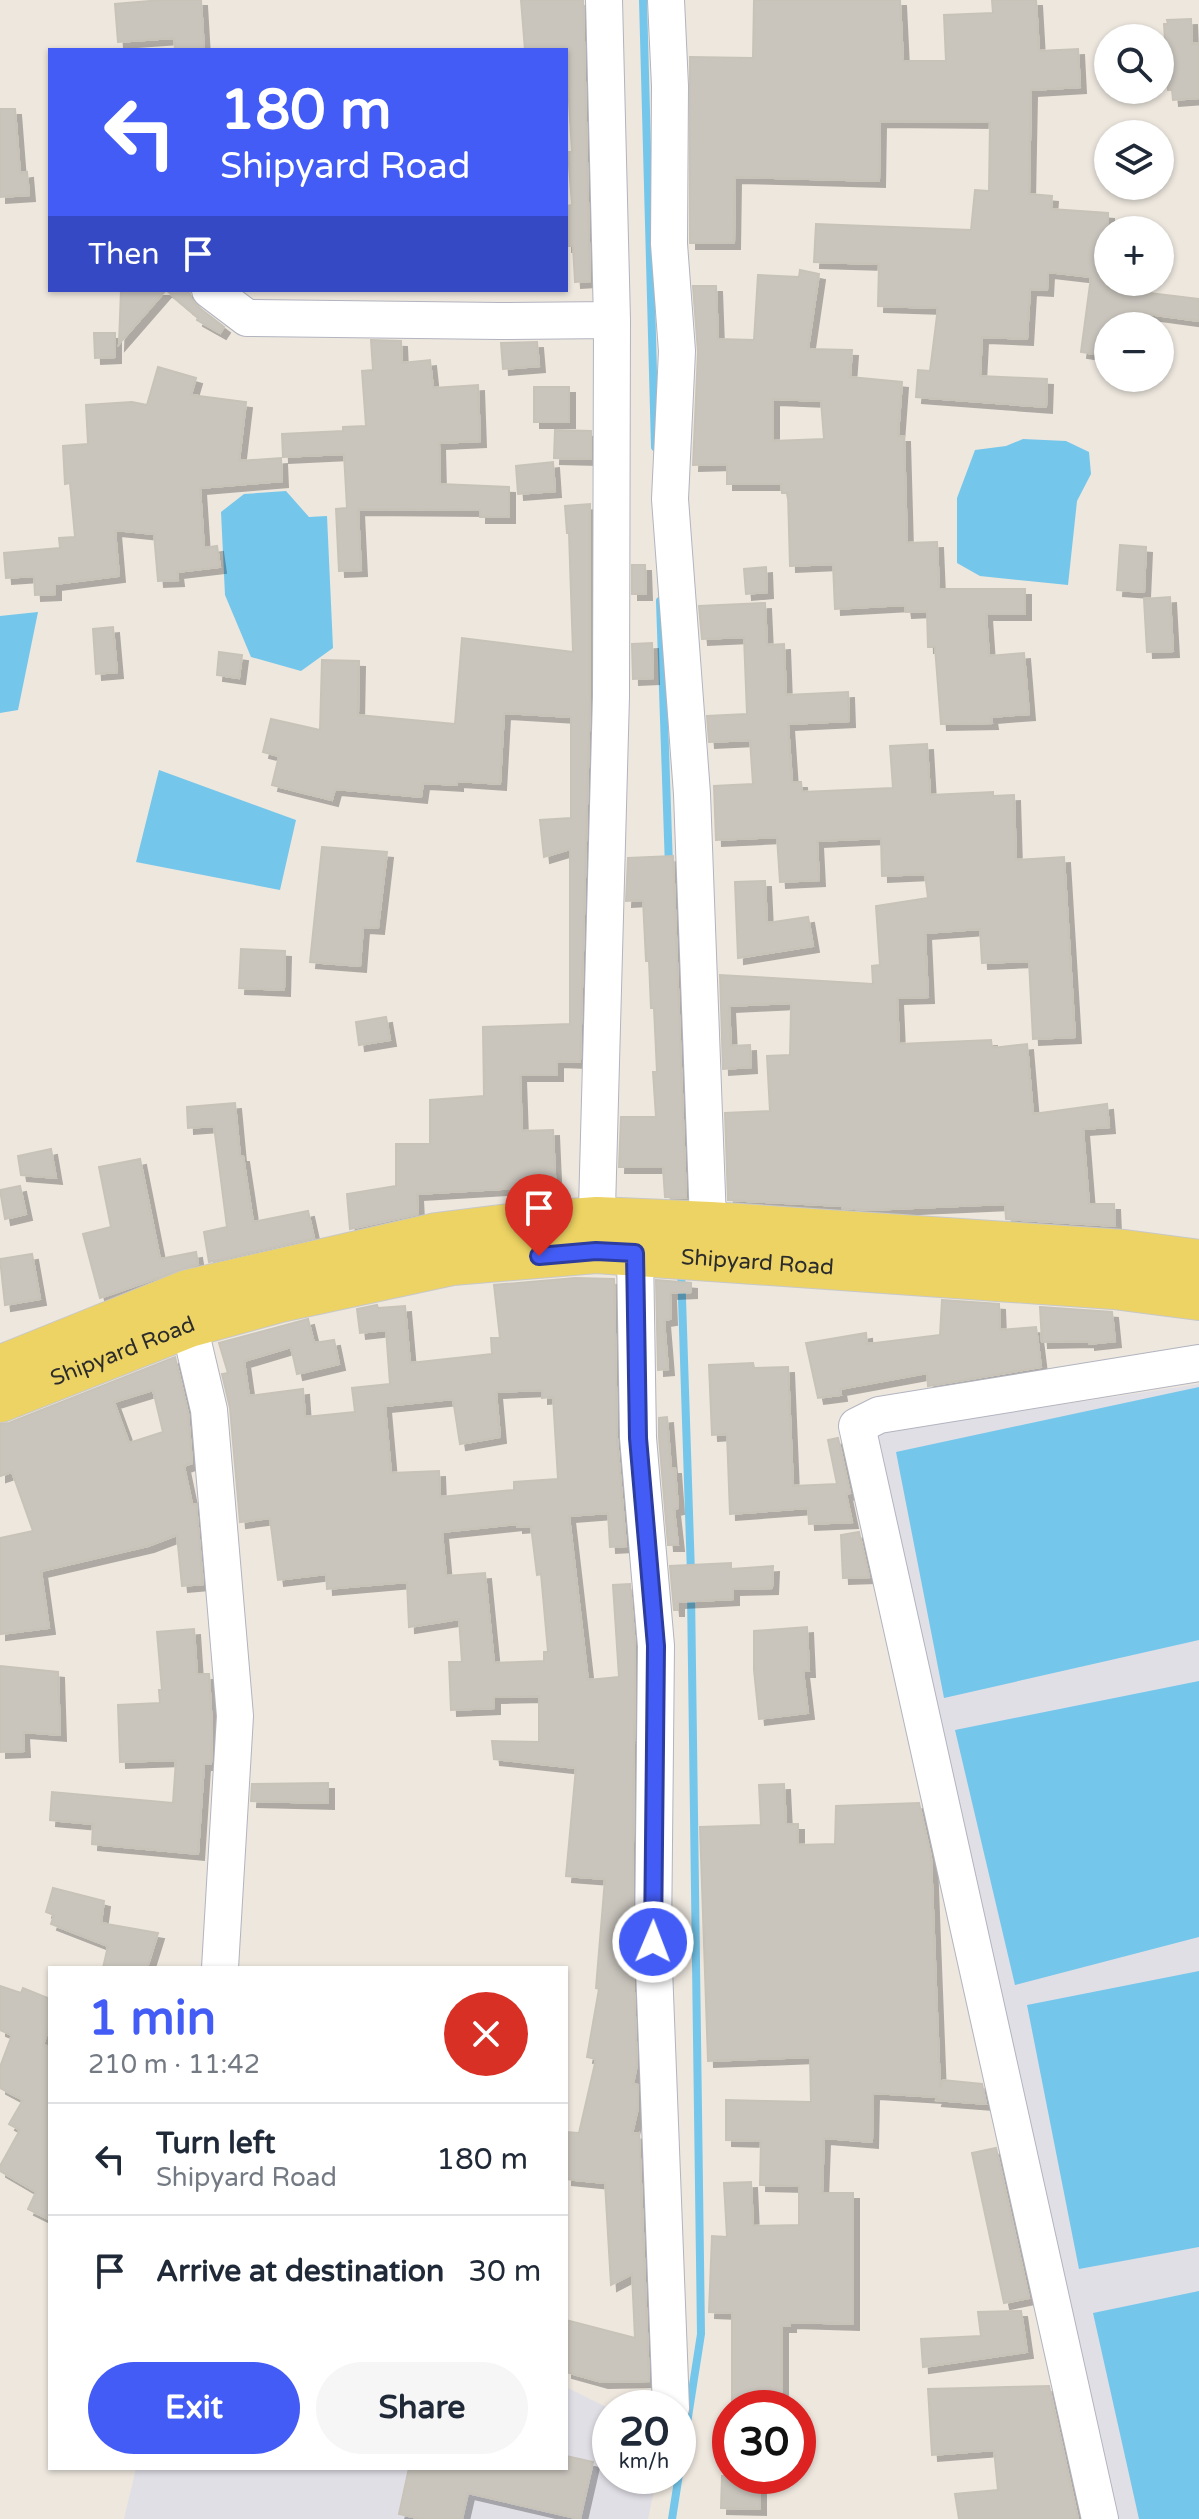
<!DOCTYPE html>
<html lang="en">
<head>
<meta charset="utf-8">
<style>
  :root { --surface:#fff; --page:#f6f6f7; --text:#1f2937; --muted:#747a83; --line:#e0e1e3; --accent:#435cf5 }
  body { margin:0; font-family:"Varela Round",sans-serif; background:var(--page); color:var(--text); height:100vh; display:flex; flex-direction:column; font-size:30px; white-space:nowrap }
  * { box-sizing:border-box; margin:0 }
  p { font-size:26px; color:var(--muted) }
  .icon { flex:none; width:44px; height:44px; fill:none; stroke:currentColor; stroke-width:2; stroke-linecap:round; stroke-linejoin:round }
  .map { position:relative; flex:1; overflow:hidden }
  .sheet { position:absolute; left:48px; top:1966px; width:520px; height:504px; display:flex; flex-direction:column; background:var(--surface); border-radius:0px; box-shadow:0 2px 6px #0004 }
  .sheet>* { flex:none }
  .banner { position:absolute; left:48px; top:48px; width:520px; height:244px; border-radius:0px; box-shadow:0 2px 6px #0004; background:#435cf5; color:#fff; overflow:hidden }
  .tools { position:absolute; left:1094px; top:24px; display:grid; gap:16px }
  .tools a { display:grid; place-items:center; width:80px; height:80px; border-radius:50%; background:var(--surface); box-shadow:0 2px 6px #0004; font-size:40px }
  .speed { position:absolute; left:592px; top:2390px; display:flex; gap:16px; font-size:40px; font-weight:700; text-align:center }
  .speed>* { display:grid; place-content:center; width:104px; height:104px; border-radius:50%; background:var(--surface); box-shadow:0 2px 6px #0004; line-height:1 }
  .speed small { font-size:20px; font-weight:400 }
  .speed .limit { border:12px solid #d22; background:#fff; color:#111 }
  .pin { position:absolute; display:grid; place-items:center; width:68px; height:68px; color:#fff; margin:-82px -34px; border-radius:50% 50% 50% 0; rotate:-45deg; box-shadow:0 0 8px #0007 }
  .pin .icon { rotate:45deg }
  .me { position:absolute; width:88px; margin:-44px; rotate:1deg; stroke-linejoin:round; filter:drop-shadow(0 0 6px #0008) }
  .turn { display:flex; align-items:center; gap:28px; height:168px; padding:0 40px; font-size:36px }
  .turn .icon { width:104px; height:104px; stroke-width:2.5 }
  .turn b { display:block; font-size:56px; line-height:68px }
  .then { display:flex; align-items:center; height:76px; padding:0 40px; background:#0003; gap:16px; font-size:30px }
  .round { display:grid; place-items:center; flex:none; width:84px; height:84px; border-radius:42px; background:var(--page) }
  .head { display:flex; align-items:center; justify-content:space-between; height:136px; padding:0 40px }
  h1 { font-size:48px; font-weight:700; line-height:60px; color:var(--accent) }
  .button { display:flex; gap:16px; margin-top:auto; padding:16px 40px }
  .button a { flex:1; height:92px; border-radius:48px; background:var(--accent); color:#fff; font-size:32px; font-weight:700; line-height:92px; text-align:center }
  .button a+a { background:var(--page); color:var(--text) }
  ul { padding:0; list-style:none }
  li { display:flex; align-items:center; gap:24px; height:112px; padding:0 40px; border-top:2px solid var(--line) }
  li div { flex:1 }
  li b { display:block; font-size:30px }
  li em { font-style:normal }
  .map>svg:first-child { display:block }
  .industrial { fill:#e1dfe6 }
  .water { fill:#75c6eb }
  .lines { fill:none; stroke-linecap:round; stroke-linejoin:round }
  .stream { stroke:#75c6eb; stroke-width:8 }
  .building { fill:#c9c5bd; stroke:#c8c3b8; stroke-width:2; fill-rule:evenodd; filter:url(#shadow) }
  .minor-casing { stroke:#b2b4bf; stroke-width:38 }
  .major-casing { stroke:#c8c8c8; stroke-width:46 }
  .minor { stroke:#fff; stroke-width:36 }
  .major { stroke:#edd363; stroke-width:44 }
  .route-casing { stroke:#2c3c9f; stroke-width:20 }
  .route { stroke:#435cf5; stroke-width:14 }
  .labels { text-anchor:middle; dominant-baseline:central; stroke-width:8; stroke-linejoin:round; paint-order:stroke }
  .street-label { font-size:22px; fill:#2c2c2c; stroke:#fff }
</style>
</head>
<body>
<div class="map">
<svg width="1199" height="2519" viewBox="0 0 1199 2519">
  <defs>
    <filter id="shadow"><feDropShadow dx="6" dy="6" stdDeviation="0" flood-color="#0004"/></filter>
  </defs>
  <rect width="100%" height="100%" fill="#ede7de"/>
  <path class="industrial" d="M1199 1384V2519H1112L867 1434Z
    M566 2387 610 2409V2476H657L648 2519H124L136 2468H566Z"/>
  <path class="water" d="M1023 439 1066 441 1089 452 1091 474 1077 501 1068 585 980 576 957 563V498L975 450 1006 446Z
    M286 491 309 517 327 516 333 648 301 671 251 657 225 595 221 512 244 494Z
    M38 612 18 710 0 713V616Z
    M159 770 296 820 280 890 136 862Z
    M1199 1387V1640L944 1698 896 1452Z
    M1199 1681V1937L1015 1985 955 1730Z
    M1199 1971V2247L1079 2269 1027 2005Z
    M1199 2291V2519H1139L1093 2313Z"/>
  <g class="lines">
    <path class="stream" d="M643 0 655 447
      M660 601 669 867
      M681 1268 691 1574
      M672 2519 701 2334 691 1592"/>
  </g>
  <path class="building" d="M162 0H201L204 50H175L174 38 118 42 115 4Z
    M521 0H583L590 281 575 282 573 246H566V206L572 205 568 152H572L566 50H525Z
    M754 0H900L903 61H946L944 15 993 13 992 0H1036L1039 51 1078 49 1080 87 1031 90 1029 194 1052 196 1051 209 1108 213V288L1199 299V321L1133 312 1131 326H1108V356L1081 352 1091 277 1048 272 1047 290 1030 289 1027 339 982 337 980 376 1047 379 1046 407 916 397 918 370 930 371 938 308 878 306 879 264 814 262 816 224 971 230 975 190 989 191 990 122 880 121 879 181 735 177 734 243H690V57L753 58Z
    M1191 19 1192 44 1199 43V98L1173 100 1172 90H1168L1164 24H1168L1167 20Z
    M0 109H15L20 173 27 172 29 195 0 197Z
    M800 270 819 274 808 349 852 350 850 377 902 382 898 436H904L907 543 937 542 939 589H1025V614H986L989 656 1024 653 1029 714 991 717 992 723 941 724 935 647H928L927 611 906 612 905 605 835 609 833 564 790 566 788 493H782L781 484H727V464L693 465 698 352 693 286H716L718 339 754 340 758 275 799 277ZM773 399 821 401 824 439 773 441Z
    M121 290H166L119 344Z
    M166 290H189L191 299 197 306 224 327 220 333 197 320 198 317Z
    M94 333H115V357L95 358Z
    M371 340 401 341 402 363 430 360 433 388 478 385 480 441 439 443 440 484 509 487V517H480V510L358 509 361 570 339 571 336 509 347 508 344 454 283 457 282 434 343 431V427L366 426 362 371 373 370Z
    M537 342 539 366 503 369 501 343Z
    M158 367 196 378 191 395 246 402 239 461 281 458 282 481 200 488 204 548 217 546 220 567 177 572 178 580 158 581 154 534 115 530 119 576 55 584V594L35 595 34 576 6 578 4 553 60 548 59 538 75 537 70 483 65 484 63 446 88 444 86 405 132 402 147 405Z
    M534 387H569V422H534Z
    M555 430 591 431V459L554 458Z
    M553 462 555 491 518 494 516 466Z
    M590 504V696L580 1062 557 1061V1075H520L522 1131 553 1130 556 1197 534 1199V1187L417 1194 418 1214 350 1229 347 1194 396 1186V1144H430V1100L484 1096 483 1027 570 1024V849L544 857 540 820 571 818V717L504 713 500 784 457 781V785L423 783 421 797 335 789 332 800 272 785 279 756 263 752 271 719 320 730 322 660 359 661 358 715 455 724 462 638 573 652 569 533H567L565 506Z
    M1120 545 1146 547 1144 592 1117 590Z
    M632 565H645L646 594H632Z
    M766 567 767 592 746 594 744 569Z
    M1170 597 1173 651 1147 652 1144 599Z
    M765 603 767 645 784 644 786 695 848 692 849 721 788 724 792 782H801L802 792 893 788 890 746 927 744 930 795 993 792V796L1014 795 1016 860 1064 857 1075 1037 1033 1039 1029 961 982 963 980 929 925 933 928 997 897 998 899 1044 991 1040 992 1048 1027 1044 1033 1114 1107 1104 1109 1127 1083 1129 1089 1204H1114L1115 1226 1006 1219 1005 1204 869 1210 842 1208V1206L728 1200 725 1113 770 1111 767 1056 790 1055 791 1009V1003L729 1006 731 1046 750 1045 751 1067 723 1069 720 975 873 984 872 966 880 965 876 906 928 898 925 874 882 876 881 838 817 841 819 880 780 882 777 837 716 840 714 786 753 784 750 740 709 742 707 716 747 714 744 637 702 639 699 606Z
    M113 627 117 672 96 674 93 629Z
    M652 643 653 678 633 679 632 644Z
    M219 652 242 655 239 678 217 675Z
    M322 847 387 852 378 928 363 927 360 966 310 962Z
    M673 856 686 1198 665 1197 663 1167H619L621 1117H656L653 1072H657L654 1008H651L649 961H646L643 900 626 901 628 858Z
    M765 881 767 923 808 917 813 946 738 958 735 882Z
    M241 949 285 951 284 990 239 988Z
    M386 1017 390 1040 359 1045 356 1022Z
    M235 1103 240 1156H243L253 1222 308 1211 314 1238 209 1262 204 1232 227 1227 214 1126 188 1128 187 1107Z
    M51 1149 56 1178 21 1175 18 1156Z
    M140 1159 160 1259 196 1252 198 1264 100 1298 83 1234 111 1227 99 1167Z
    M20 1186 26 1214 5 1219 0 1190Z
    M32 1254 40 1299 5 1305 0 1259Z
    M575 1278 614 1279 617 1438 626 1546 610 1547 608 1513 569 1516 588 1680 619 1677 613 1585 630 1584 635 1647 632 1942 637 2065 633 2084 638 2085V2108L632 2134 639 2133 649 2381 602 2382 566 2372V2320L635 2338 632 2274 611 2285 605 2183 566 2179V2132L579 2133 596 2059 587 2057 599 1989 596 1988 605 1879 566 1876 576 1768 494 1759 492 1741 539 1742V1696L494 1697V1708L451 1710 449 1662H462L459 1619 409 1627 407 1582 327 1589 326 1574 278 1580 270 1518 240 1522 230 1408 222 1374 228 1373 219 1343 308 1319 314 1343 334 1340 339 1364 297 1374 291 1347 244 1361 249 1396 303 1389 305 1417 355 1412 352 1388 390 1384 386 1330 360 1333 357 1309 377 1305 378 1308 405 1306 410 1363 492 1354 491 1338H500L494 1285ZM542 1390V1398L553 1397 558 1479 514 1482V1490L440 1497 439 1471 391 1473 385 1406 453 1399 460 1444 500 1437 496 1392ZM517 1524V1527L531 1526 537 1575 541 1574 548 1652H544V1661L494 1663 485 1573 446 1576 442 1532Z
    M656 1280 691 1283V1292L670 1293 671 1319 664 1320 668 1369 658 1370Z
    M942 1300 999 1304 1000 1330 1036 1327 1041 1367 928 1386 927 1373 840 1389 841 1395 818 1398 806 1343 866 1333 867 1344 940 1335Z
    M1040 1307 1112 1312 1115 1341 1089 1344V1341L1042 1342Z
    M175 1357 188 1413 192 1463 184 1466 192 1504H196L203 1584 182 1586 177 1535 148 1546 41 1571 49 1628 0 1634V1538L33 1531 12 1472 0 1476V1424L9 1423ZM153 1390 163 1432 129 1443 114 1402Z
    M753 1363 754 1368 788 1367 793 1486 837 1484 828 1440 838 1438 850 1493 846 1494 852 1522 809 1524 808 1508 730 1514 727 1434 712 1435 709 1365Z
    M667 1417 671 1468H675L678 1508 674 1509 678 1545H668L659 1437V1418Z
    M859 1532 869 1577 843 1578 841 1535Z
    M731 1563V1569L773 1566 772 1588 733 1589V1599L678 1602V1610H674L670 1566Z
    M807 1627 809 1671H803L808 1713 759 1719 754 1670V1631Z
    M194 1629 197 1674H209L212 1727 211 1764H204L198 1854 92 1844 93 1824 50 1820 52 1792 173 1803 176 1760 120 1762 118 1705 160 1703 159 1690H162L157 1632Z
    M0 1666 58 1672 60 1735 23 1732 24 1751 0 1752Z
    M328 1783V1803L251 1801 252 1784Z
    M784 1784 786 1824H798V1845L835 1844 836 1806 919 1803 931 1857 940 2088 943 2080 982 2084 986 2104 936 2100 937 2097 873 2093 872 2142 824 2138 822 2193H853V2324L790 2322V2326H782V2408H732V2313L709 2312 712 2236 727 2237 724 2183 751 2182 753 2226 799 2225V2186L760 2185 761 2141 726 2140V2100L811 2102 810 2057 708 2061 700 1827 761 1825 759 1785Z
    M53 1888 104 1901 101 1923 158 1933 147 1968H103L108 1946 51 1924 54 1915 46 1912Z
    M0 1986 21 1993 23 1988 50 1999V2025L43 2045 50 2047V2220L28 2209 36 2192 0 2171V2166L20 2130 9 2124 23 2100 0 2088V2067L12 2035 0 2030Z
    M996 2148 1029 2298 1004 2303 972 2153Z
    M1021 2311 1027 2352 923 2367 921 2339 981 2336 978 2312Z
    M1049 2386 1078 2519H959L955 2494 998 2490 994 2450 932 2455 928 2389Z
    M566 2456 593 2462 580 2519 468 2493 462 2519H422L399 2514 409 2468H566Z
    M722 2476H760V2509L721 2508Z"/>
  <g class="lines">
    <defs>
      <path id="minor" d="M666 0 670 86 669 244 677 351 670 499 692 794 709 1248
        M210 290 247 318 499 321 612 320
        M596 1246 611 696 612 320 604 0
        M635 1253 638 1438 656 1646 653 1942 671 2408
        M189 1325 209 1410 235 1716 220 1968
        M1100 2519 857 1426 879 1415 1199 1363"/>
      <g id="major">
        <path d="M2 1367 188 1292 437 1235 518 1225 597 1219 710 1224 1124 1252 1199 1262"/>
        <path id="s1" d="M0 1400 189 1325 280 1300 452 1263 596 1251 1114 1287 1199 1298"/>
      </g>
    </defs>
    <use href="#minor" class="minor-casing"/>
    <use href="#major" class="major-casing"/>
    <use href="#minor" class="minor"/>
    <use href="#major" class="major"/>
  </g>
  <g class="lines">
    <defs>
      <path id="route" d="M539 1256 596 1251 635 1253 638 1438 656 1646 653 1942"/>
    </defs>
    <use href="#route" class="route-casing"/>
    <use href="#route" class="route"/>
  </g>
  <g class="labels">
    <g class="street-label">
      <text stroke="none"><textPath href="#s1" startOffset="780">Shipyard Road</textPath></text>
      <text stroke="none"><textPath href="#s1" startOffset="132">Shipyard Road</textPath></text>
    </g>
  </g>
</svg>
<div class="tools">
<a><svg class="icon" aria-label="search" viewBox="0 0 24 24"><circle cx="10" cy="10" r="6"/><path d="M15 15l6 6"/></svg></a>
<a><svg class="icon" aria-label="layers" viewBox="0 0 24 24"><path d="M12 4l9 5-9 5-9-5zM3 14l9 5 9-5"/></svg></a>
<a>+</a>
<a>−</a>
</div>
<div class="speed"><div>20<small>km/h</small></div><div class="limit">30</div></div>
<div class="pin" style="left:539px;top:1256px;background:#d93025"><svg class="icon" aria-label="arrive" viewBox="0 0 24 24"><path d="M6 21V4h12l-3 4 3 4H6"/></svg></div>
<svg class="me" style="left:653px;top:1942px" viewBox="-20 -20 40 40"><circle r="17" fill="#435cf5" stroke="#fff" stroke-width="3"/><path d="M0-11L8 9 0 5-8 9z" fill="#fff"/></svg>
<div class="banner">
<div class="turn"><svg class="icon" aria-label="left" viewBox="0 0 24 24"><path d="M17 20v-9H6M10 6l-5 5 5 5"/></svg><div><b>180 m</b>Shipyard Road</div></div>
<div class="then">Then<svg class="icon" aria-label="arrive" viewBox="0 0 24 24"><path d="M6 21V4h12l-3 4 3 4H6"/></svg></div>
</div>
<section class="sheet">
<div class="head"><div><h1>1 min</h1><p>210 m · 11:42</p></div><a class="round" style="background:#d93025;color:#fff"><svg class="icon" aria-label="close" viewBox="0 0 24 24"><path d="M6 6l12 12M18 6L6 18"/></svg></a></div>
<ul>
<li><svg class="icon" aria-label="left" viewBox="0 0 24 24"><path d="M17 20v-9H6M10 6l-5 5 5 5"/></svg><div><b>Turn left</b><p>Shipyard Road</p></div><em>180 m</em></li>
<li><svg class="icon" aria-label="arrive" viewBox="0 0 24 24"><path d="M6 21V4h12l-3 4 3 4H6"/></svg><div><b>Arrive at destination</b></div><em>30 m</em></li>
</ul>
<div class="button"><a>Exit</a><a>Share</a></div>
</section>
</div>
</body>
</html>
